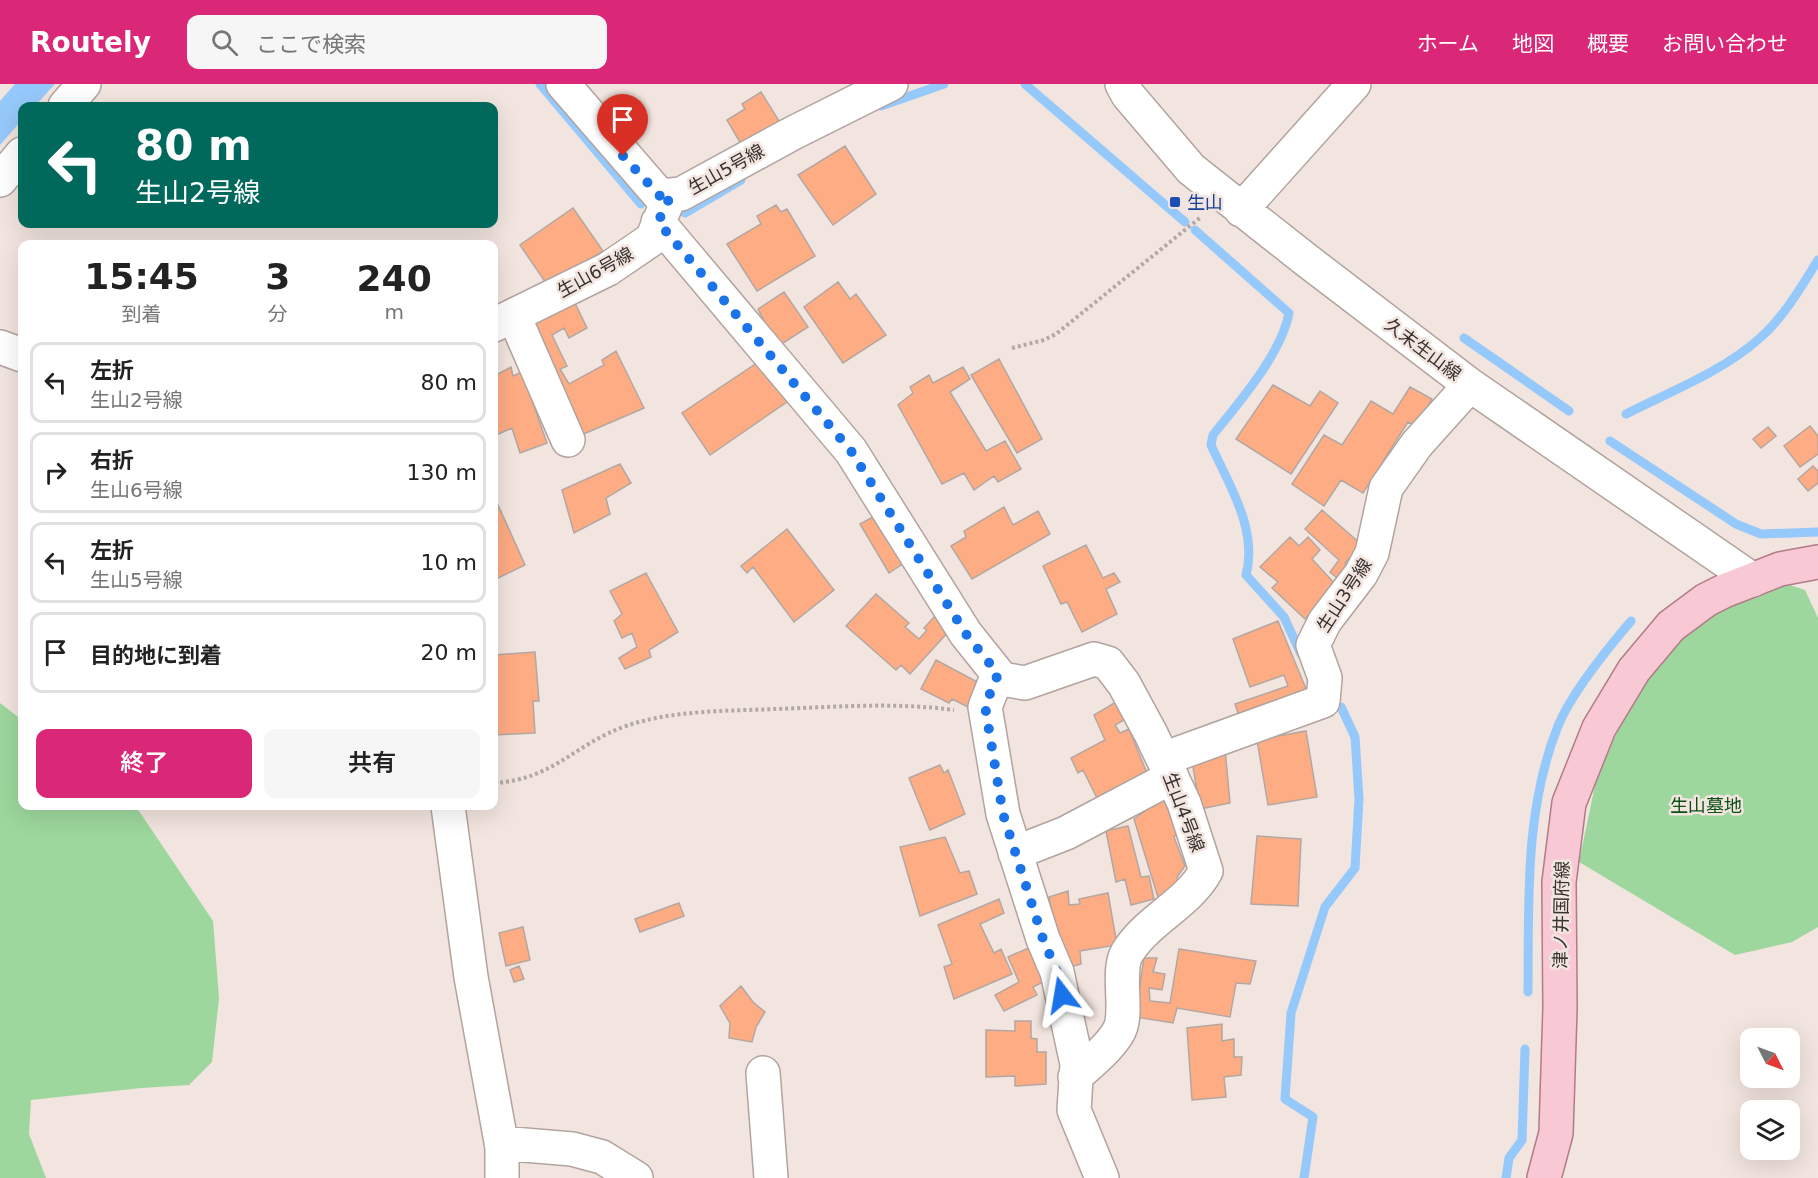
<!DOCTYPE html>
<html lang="ja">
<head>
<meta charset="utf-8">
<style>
  :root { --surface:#fff; --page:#f6f6f6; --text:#222; --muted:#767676; --line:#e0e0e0; --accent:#db2777 }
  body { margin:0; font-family:"DejaVu Sans","Noto Sans JP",sans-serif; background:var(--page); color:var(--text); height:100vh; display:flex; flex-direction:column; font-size:22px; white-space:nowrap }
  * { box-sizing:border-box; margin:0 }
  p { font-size:20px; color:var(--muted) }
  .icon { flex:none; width:33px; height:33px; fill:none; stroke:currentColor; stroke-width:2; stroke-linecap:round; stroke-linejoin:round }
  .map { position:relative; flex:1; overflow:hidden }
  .sheet { position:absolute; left:18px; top:156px; width:480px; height:570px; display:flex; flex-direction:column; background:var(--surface); border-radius:12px; box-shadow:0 6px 24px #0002 }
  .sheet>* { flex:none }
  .guide { position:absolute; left:18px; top:18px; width:480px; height:126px; border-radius:12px; box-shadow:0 6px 24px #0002; background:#00695c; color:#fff; overflow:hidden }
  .needle { width:39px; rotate:132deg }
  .fabs { position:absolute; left:1740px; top:944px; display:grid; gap:12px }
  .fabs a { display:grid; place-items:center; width:60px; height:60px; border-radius:12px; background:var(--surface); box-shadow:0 6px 24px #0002; font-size:30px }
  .pin { position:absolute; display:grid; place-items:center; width:51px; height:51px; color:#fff; margin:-62px -26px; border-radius:50% 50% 50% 0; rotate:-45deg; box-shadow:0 0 6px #0007 }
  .pin .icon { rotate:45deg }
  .me { position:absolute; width:66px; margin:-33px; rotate:346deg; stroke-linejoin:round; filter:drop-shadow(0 0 4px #0008) }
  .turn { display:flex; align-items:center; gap:21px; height:126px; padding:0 18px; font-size:27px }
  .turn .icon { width:78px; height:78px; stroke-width:2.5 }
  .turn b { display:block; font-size:42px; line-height:51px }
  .eta { display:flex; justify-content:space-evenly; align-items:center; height:102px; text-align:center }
  .eta b { font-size:36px; font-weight:600; line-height:42px }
  .cta { display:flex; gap:12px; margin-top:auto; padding:12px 18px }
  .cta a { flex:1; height:69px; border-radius:12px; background:var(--accent); color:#fff; font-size:24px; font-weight:600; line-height:69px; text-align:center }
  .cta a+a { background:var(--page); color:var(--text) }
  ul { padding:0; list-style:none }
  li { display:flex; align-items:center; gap:18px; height:81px; margin:0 12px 9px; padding:0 6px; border:3px solid var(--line); border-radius:12px }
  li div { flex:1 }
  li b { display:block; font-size:22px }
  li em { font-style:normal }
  header { display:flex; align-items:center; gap:36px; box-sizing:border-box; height:84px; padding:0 30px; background:var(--accent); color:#fff }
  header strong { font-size:28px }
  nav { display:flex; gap:33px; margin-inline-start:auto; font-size:21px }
  .search { width:420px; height:54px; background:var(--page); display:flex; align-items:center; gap:15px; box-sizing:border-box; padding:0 21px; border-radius:12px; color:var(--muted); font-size:22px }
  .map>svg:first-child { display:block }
  .green { fill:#9dd79d }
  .water { fill:#96c9fb }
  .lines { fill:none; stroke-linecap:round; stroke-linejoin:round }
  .stream { stroke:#96c9fb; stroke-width:9 }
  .building { fill:#feac84; stroke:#b4a7a1; stroke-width:1.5 }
  .minor-casing { stroke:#b1a49e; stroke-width:36 }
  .major-casing { stroke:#b17b87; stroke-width:36 }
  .path { stroke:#b3a8a3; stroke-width:4; stroke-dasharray:3 3; stroke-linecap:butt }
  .minor { stroke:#fff; stroke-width:33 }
  .major { stroke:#f8c8d4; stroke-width:33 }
  .route { stroke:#1a73e8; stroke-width:10; stroke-dasharray:0 18 }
  .transit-dot { fill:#1a4fb4; stroke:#f2e4de; stroke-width:2 }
  .labels { text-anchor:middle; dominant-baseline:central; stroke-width:5; stroke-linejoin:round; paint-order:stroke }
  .street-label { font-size:18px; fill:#37322f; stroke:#f2e4de }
  .transit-label { font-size:18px; fill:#164399; stroke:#f2e4de; text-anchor:start }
  .park-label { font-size:18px; fill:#0a5014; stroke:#f2e4de }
</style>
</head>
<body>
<header>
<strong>Routely</strong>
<div class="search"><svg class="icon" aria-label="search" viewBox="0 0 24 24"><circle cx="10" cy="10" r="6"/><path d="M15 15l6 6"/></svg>ここで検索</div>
<nav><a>ホーム</a><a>地図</a><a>概要</a><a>お問い合わせ</a></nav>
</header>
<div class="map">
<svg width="1818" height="1094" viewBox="0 0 1818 1094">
  <rect width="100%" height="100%" fill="#f2e4de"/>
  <path class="green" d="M1781 498 1805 506 1818 534V843L1792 858 1735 871 1579 778 1599 682 1657 575 1725 522Z
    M0 619 22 636V722H132L139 727 213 837 219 914 212 978 189 1001 141 1004 31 1016 29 1050 46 1094H0Z"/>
  <path class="water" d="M15 0H55L35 22H22V36L0 61V17Z"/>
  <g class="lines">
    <path class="stream" d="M540 0 641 120
      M1025 0 1185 138
      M881 22 944 0
      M685 129 741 96
      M1195 146 1289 229C1281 271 1239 318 1213 351L1211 361C1229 401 1258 445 1246 491L1284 533 1301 570
      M1464 254 1569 327
      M1626 330C1671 307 1722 288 1760 254 1784 233 1801 203 1818 176
      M1610 357 1736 440 1761 450 1818 448
      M1528 908C1529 818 1524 727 1558 642 1571 610 1608 564 1631 537
      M1304 1094 1313 1033 1285 1015 1291 929 1325 823 1355 784 1359 715 1355 653 1341 623
      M1506 1094 1509 1074 1522 1056 1525 965"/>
  </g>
  <path class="building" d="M761 8 779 37 741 60 727 36 745 25 742 20Z
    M845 62 876 110 833 141 798 91Z
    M776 121 781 128 787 125 815 172 757 207 727 160 761 140 757 132Z
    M573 124 603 167 548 202 520 161Z
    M838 198 850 215 856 210 886 251 843 279 804 223Z
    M784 208 808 243 777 263 758 225Z
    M573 215 587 244 569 254 564 244 552 251 567 282 560 285 569 300 604 281 602 276 616 267 644 324 579 352 527 239Z
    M999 275 1042 355 1017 369 971 291Z
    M757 279 770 298 779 292 787 318 710 371 682 329Z
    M511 283 513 292 522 288 547 359 520 369 512 344 494 352V292Z
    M963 283 970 295 950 308 986 367 1005 357 1021 385 998 398 994 392 974 406 964 389 942 400 898 321 913 309 910 303 929 291 933 299Z
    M1273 301 1310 322 1320 307 1338 319 1291 390 1236 355Z
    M1410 303 1432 315 1416 342 1408 338 1363 409 1341 396 1324 422 1292 400 1324 351 1342 361 1371 317 1393 330Z
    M1810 342 1818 352V370L1800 383 1784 362Z
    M1768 343 1776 352 1761 364 1753 355Z
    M620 380 631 399 606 414 610 430 574 449 562 406Z
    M1813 382 1818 387V399L1808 407 1798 395Z
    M494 412 525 481 494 496Z
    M1004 423 1013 441 1038 427 1050 450 972 495 951 462 966 453 964 447Z
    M1322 426 1362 461 1345 479 1352 485 1341 497 1330 488 1339 476 1305 445Z
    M880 429 907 477 889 489 860 440Z
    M787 445 834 506 794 538 753 483 747 489 741 482Z
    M1290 453 1299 462 1308 453 1320 466 1312 475 1336 501 1305 535 1272 504 1278 498 1260 483Z
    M1086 461 1103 494 1114 489 1120 498 1106 505 1117 530 1082 548 1067 518 1061 520 1043 482Z
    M646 489 678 548 649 566 651 573 625 585 619 574 637 563 632 549 622 554 614 537 622 530 610 507Z
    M876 510 909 539 905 543 919 555 927 546 924 544 935 532 950 546 910 590 901 581 896 586 846 542Z
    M1278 537 1309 612 1240 635 1235 620 1288 602 1284 591 1250 603 1233 555Z
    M535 568 539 617H533L535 649 494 651V571Z
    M936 576 983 601 972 625 952 615 949 619 921 605Z
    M1116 618 1126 635 1115 641 1120 649 1129 645 1149 694 1100 720 1083 686 1078 689 1071 674 1105 656 1094 631Z
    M1306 647 1317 713 1268 721 1257 656Z
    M1225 665 1230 719 1200 725 1191 671Z
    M940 681 944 689 948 686 965 730 930 746 909 694Z
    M1162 705 1181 744 1174 753 1185 782 1177 793 1180 803 1160 820 1134 735 1145 727 1136 719Z
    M1128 742 1141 793 1149 792 1154 815 1131 821 1125 795 1116 798 1106 747Z
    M1257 752 1301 755 1298 822 1251 820Z
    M945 753 960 789 969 787 977 810 920 832 900 763Z
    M1068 807 1069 821 1080 820 1079 815 1108 809 1117 861 1080 867 1081 880 1063 885 1049 813Z
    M999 815 1004 829 980 840 994 869 1001 865 1012 890 954 915 944 883 952 880 938 841Z
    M679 819 684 832 640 848 635 835Z
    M523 843 530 876 506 882 499 849Z
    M1033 862 1047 896 1033 903 1037 911 1004 927 995 911 1019 898 1008 873Z
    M1179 865 1256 877 1250 900 1236 899 1230 933 1177 924 1173 939 1135 933 1144 874H1157L1153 888 1165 890 1162 906 1149 904 1150 917 1170 919Z
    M519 882 524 895 514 898 510 886Z
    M741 902 753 918 765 928 756 943 752 958 729 954 730 939 720 922Z
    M1015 937H1031V954L1037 955V968H1046V1000L1015 1002V992L986 993V946L1015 947Z
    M1222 940V957L1234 955V973H1242L1241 991 1224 993 1226 1013 1192 1016 1187 944Z"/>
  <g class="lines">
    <defs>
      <path id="minor" d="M563 0 660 112 681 110 793 49 891 0
        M1122 0 1128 11 1191 85 1305 175 1470 301 1753 496
        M65 22 84 0
        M0 96 22 70
        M1241 126 1354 0
        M658 138 851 367 966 550 998 590 985 623 1003 730 1043 855 1057 888 1077 980 1074 1026 1102 1094
        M514 232 568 356
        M494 241 608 185 652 155 666 121
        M0 263 22 271
        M996 594 1025 599 1094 575 1108 579 1124 600 1151 650 1184 719 1206 787C1187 821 1147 836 1127 869 1117 886 1127 923 1121 942 1116 959 1088 981 1075 993
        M1163 675 1323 617 1325 594 1313 561 1325 537 1361 490 1372 469 1386 404 1417 360 1470 301
        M448 722 471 893 502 1063V1094
        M1015 769 1066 749 1172 693
        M763 989 771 1094
        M501 1059 572 1065 602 1073 636 1094"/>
      <path id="major" d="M1544 1094 1556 1049 1560 924 1559 798 1569 719 1599 644 1634 586 1671 542 1706 516 1724 507 1780 485 1818 478"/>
    </defs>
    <use href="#minor" class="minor-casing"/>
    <use href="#major" class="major-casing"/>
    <path class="path" d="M1012 264 1044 256 1056 250 1201 133
      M494 699C555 695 574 660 626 642 673 626 726 627 776 625 835 623 895 618 954 626"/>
    <use href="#minor" class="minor"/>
    <use href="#major" class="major"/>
  </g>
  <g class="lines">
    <path class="route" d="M623 72 660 112 671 111 658 138 851 367 966 550 998 590 985 622 1003 730 1043 855 1057 888 1062 911"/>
  </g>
  <rect class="transit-dot" x="1169" y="112" width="12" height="12" rx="3"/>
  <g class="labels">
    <g class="street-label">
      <text transform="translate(726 85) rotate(-29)">生山5号線</text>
      <text transform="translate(595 188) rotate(-29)">生山6号線</text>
      <text transform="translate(1423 265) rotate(37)">久末生山線</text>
      <text transform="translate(1344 511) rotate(-57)">生山3号線</text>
      <text transform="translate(1184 728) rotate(69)">生山4号線</text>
      <text transform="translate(1561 831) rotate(-89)">津ノ井国府線</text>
    </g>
    <g class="transit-label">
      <text x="1187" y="118">生山</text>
    </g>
    <g class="park-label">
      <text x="1706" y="721">生山墓地</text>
    </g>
  </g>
</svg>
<div class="fabs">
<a><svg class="needle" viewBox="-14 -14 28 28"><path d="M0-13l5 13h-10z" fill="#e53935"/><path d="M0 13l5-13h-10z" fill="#767676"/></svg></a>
<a><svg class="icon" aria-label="layers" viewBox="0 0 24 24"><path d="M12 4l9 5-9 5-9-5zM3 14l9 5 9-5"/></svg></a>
</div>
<div class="pin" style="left:623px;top:72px;background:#d93025"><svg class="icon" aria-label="arrive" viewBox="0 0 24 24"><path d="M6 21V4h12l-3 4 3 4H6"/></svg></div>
<svg class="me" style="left:1062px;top:911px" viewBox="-20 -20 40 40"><path d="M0-17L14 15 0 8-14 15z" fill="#1a73e8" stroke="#fff" stroke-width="4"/></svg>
<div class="guide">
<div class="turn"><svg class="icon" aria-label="left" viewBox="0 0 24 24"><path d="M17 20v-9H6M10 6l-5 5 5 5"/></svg><div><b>80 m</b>生山2号線</div></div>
</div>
<section class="sheet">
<div class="eta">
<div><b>15:45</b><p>到着</p></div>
<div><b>3</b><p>分</p></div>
<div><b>240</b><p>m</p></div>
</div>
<ul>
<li><svg class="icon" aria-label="left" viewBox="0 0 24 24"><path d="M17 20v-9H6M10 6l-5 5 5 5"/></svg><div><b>左折</b><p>生山2号線</p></div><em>80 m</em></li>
<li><svg class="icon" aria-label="right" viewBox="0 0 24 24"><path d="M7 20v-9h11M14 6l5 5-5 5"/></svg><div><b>右折</b><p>生山6号線</p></div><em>130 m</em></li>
<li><svg class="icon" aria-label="left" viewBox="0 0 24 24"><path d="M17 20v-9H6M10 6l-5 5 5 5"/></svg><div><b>左折</b><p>生山5号線</p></div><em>10 m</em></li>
<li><svg class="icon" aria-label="arrive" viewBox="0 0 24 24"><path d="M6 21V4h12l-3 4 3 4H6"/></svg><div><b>目的地に到着</b></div><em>20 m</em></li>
</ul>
<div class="cta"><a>終了</a><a>共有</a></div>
</section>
</div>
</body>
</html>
